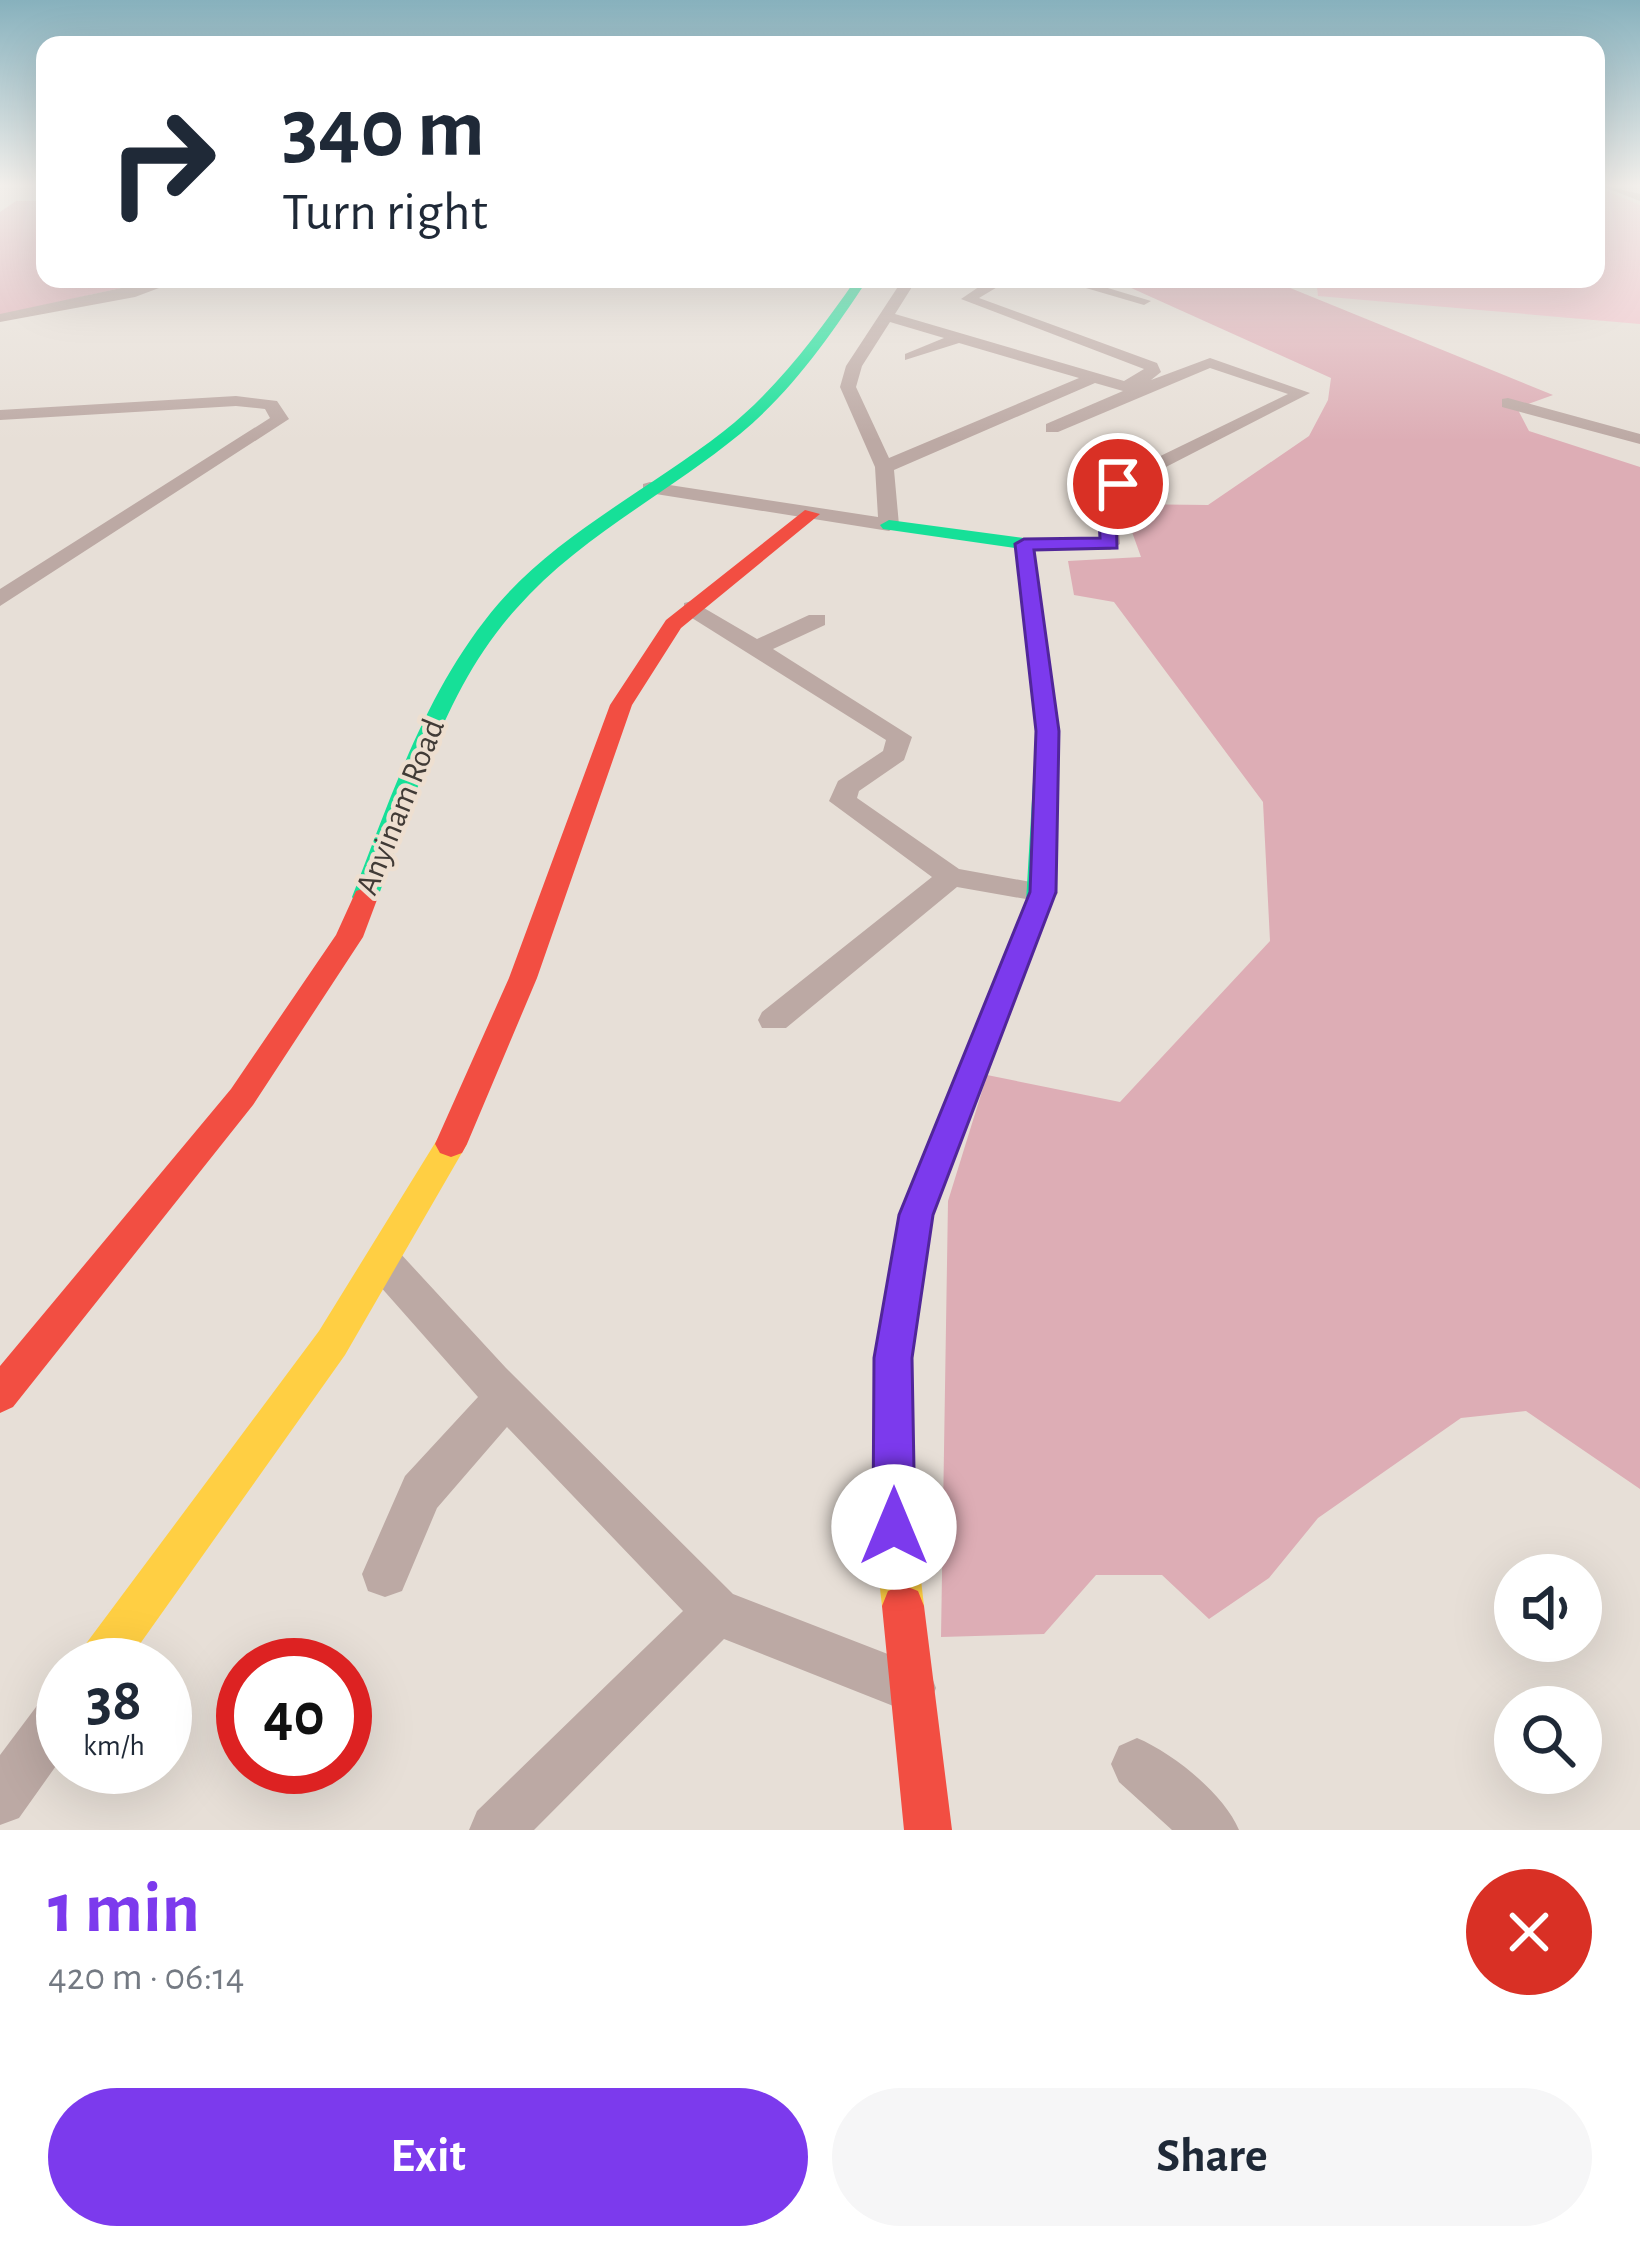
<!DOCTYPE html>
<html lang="en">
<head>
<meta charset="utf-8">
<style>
  :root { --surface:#fff; --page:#f6f6f7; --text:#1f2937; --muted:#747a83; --accent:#7c3aed }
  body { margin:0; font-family:"Alegreya Sans",sans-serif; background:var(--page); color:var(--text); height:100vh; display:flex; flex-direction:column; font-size:45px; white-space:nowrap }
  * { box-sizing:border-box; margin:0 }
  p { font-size:39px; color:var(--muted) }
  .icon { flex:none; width:66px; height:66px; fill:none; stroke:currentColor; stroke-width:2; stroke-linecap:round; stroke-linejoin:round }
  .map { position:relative; height:1830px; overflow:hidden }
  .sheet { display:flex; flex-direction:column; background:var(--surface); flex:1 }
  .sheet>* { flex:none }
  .top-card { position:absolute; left:36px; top:36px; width:1569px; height:252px; border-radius:24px; box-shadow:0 12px 48px #0002; background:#fff; color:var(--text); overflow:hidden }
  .controls { position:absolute; left:1494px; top:1554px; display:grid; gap:24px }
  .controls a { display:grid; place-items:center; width:108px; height:108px; border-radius:50%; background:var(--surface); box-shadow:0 12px 48px #0002; font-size:60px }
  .speed { position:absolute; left:36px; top:1638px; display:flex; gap:24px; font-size:60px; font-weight:700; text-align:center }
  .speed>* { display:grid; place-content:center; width:156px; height:156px; border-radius:50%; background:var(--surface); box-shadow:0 12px 48px #0002; line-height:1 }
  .speed small { font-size:30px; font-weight:400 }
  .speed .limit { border:18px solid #d22; background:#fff; color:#111 }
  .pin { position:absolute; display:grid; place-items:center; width:102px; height:102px; color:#fff; margin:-51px; border:6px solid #fff; border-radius:50%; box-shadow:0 3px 12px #0007 }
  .me { position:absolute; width:132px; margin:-66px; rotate:0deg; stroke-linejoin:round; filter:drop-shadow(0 0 9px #0008) }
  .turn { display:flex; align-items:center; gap:42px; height:252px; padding:0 48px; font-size:54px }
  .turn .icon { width:156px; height:156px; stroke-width:2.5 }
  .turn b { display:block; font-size:84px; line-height:102px }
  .round { display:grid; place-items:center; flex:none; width:126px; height:126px; border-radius:63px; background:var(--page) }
  .summary { display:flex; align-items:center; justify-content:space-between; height:204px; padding:0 48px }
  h1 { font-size:72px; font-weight:700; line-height:90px; color:var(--accent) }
  .action { display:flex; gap:24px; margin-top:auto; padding:24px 48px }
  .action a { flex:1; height:138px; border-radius:72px; background:var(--accent); color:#fff; font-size:48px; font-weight:700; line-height:138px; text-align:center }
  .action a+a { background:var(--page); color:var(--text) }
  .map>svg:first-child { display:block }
  .green { fill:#f0c1c9 }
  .forest { fill:#ddadb5 }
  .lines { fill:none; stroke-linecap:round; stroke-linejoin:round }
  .street { fill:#bca9a4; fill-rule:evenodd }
  .fast { fill:#16e098; fill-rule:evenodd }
  .slow { fill:#ffcf43; fill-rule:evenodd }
  .jam { fill:#f24e42; fill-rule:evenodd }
  .route { fill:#7c3aed; stroke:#51269a; stroke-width:3 }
  .labels { text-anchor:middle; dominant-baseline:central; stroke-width:9; stroke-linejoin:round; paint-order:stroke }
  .street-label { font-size:33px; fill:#413b36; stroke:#eedfd0 }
</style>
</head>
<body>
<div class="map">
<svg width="1640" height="1830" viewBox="0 0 1640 1830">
  <rect width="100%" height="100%" fill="#e7dfd7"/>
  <path class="green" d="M1596 186 1640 205V324L1318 296 1316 279H1596Z"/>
  <path class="forest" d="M16 201H45V279H162L0 315V212Z
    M1132 279H1268L1553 395 1517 408 1529 431 1640 467V1489L1526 1411 1461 1418 1318 1518 1269 1578 1209 1619 1162 1575H1096L1044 1634 941 1637 948 1201 987 1075 1120 1102 1270 941 1263 802 1114 602 1074 595 1068 561 1141 557 1122 504 1208 505 1309 436 1328 400 1331 378 1129 287Z"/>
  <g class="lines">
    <path class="street" d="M1602 185 1640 194V201L1604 187Z
      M163 279H183L135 297 0 322V314Z
      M903 279H917L895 314 1124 381 1144 369 961 299 989 280H999V286L979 298 1157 363 1161 372 1151 380 1210 358 1310 393 1125 488 1117 502 1120 544 1110 550H1024L1014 544 1024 538H1099L1097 502 1111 480 1288 394 1210 368 1058 432H1046V424L1123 391 1095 383 894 470 899 525 889 531 643 492V484L650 482 878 517 875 467 840 387 846 366ZM890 322 944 338 905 354V360L959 343 1079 378 889 458 856 387 862 366Z
      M1055 279H1078L1151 301 1144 305Z
      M236 396 277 401 289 419 0 606V589L270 418 265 409 236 406 0 420V410Z
      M1508 398 1640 434V444L1502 407V399Z
      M692 601 757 639 809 615H825V625L773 649 912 737 904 760 859 791 857 798 959 869 1053 886 1058 893 1053 900 1043 902 957 887 786 1028H762L758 1020 762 1012 932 877 829 801 838 781 883 751 886 740 684 613V603Z
      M385 1247 399 1252 506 1368 733 1594 929 1670 936 1688 929 1706 911 1713 724 1639 534 1830H469L477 1811 683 1611 507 1427 437 1508 402 1591 385 1597 368 1591 362 1574 405 1476 478 1397 371 1276 366 1264 371 1252Z
      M63 1688V1756L19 1818 0 1825V1755L45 1695Z
      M1137 1738C1173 1753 1224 1794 1239 1830H1172L1119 1782 1111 1764 1119 1746Z"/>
    <path class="fast" d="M856 279H868C830 336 793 390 740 434 667 494 579 537 516 609 444 689 415 799 378 897L365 906 356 903 352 897C392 795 426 688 499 603 561 532 650 489 724 431 778 388 817 335 856 279Z
      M889 520 1024 538 1033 544 1058 731 1052 902 1048 908 1039 911 1026 902 1036 731 1015 548 883 529 880 525Z"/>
    <path class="slow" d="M1039 893 1052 902 933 1215 912 1357 915 1527 924 1606 918 1621 903 1627 888 1621 882 1606 873 1527 874 1357 899 1215 1026 902Z
      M451 1131 462 1135 467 1144 345 1355 125 1665H76L82 1649 319 1331 440 1135Z"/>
    <path class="jam" d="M805 510 820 514 681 628 632 705 537 978 467 1144 462 1153 451 1157 440 1153 435 1144 509 978 610 705 666 620Z
      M365 888 378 897 363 937 253 1105 13 1407 0 1413V1366L231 1089 336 935 356 891Z
      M903 1585 918 1591 924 1606 952 1830H904L882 1606 888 1591Z"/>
  </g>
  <linearGradient id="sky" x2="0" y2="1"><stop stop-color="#87b1bd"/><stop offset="0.42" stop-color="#f4f1ed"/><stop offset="1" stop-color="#f4f1ed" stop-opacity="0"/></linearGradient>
  <rect width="1640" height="441" fill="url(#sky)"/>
  <path class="route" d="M1112 481 1127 484 1116 502 1117 548 1034 550 1059 731 1056 892 933 1215 912 1358 915 1527 909 1542 894 1548 879 1542 873 1527 874 1358 899 1215 1030 892 1036 731 1015 544 1024 539 1100 538 1098 502Z"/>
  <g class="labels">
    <g class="street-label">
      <text transform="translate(401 807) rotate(-68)">Anyinam Road</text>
    </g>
  </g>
</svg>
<div class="controls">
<a><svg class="icon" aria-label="sound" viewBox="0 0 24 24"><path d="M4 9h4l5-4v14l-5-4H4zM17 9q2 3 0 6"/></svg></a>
<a><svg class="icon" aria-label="search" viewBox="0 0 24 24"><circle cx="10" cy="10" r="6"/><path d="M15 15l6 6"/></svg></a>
</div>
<div class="speed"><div>38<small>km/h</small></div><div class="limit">40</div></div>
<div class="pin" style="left:1118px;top:484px;background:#d93025"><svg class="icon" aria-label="arrive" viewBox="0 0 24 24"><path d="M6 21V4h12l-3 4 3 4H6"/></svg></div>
<svg class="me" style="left:894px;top:1527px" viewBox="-20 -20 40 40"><circle r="19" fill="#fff"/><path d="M0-13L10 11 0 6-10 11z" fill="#7c3aed"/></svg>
<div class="top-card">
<div class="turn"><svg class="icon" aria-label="right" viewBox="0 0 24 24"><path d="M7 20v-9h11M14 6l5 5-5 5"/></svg><div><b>340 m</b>Turn right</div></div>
</div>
</div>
<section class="sheet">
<div class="summary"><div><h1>1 min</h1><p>420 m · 06:14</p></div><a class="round" style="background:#d93025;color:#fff"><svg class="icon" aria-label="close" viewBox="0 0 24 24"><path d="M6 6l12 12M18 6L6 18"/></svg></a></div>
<div class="action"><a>Exit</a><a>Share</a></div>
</section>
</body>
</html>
